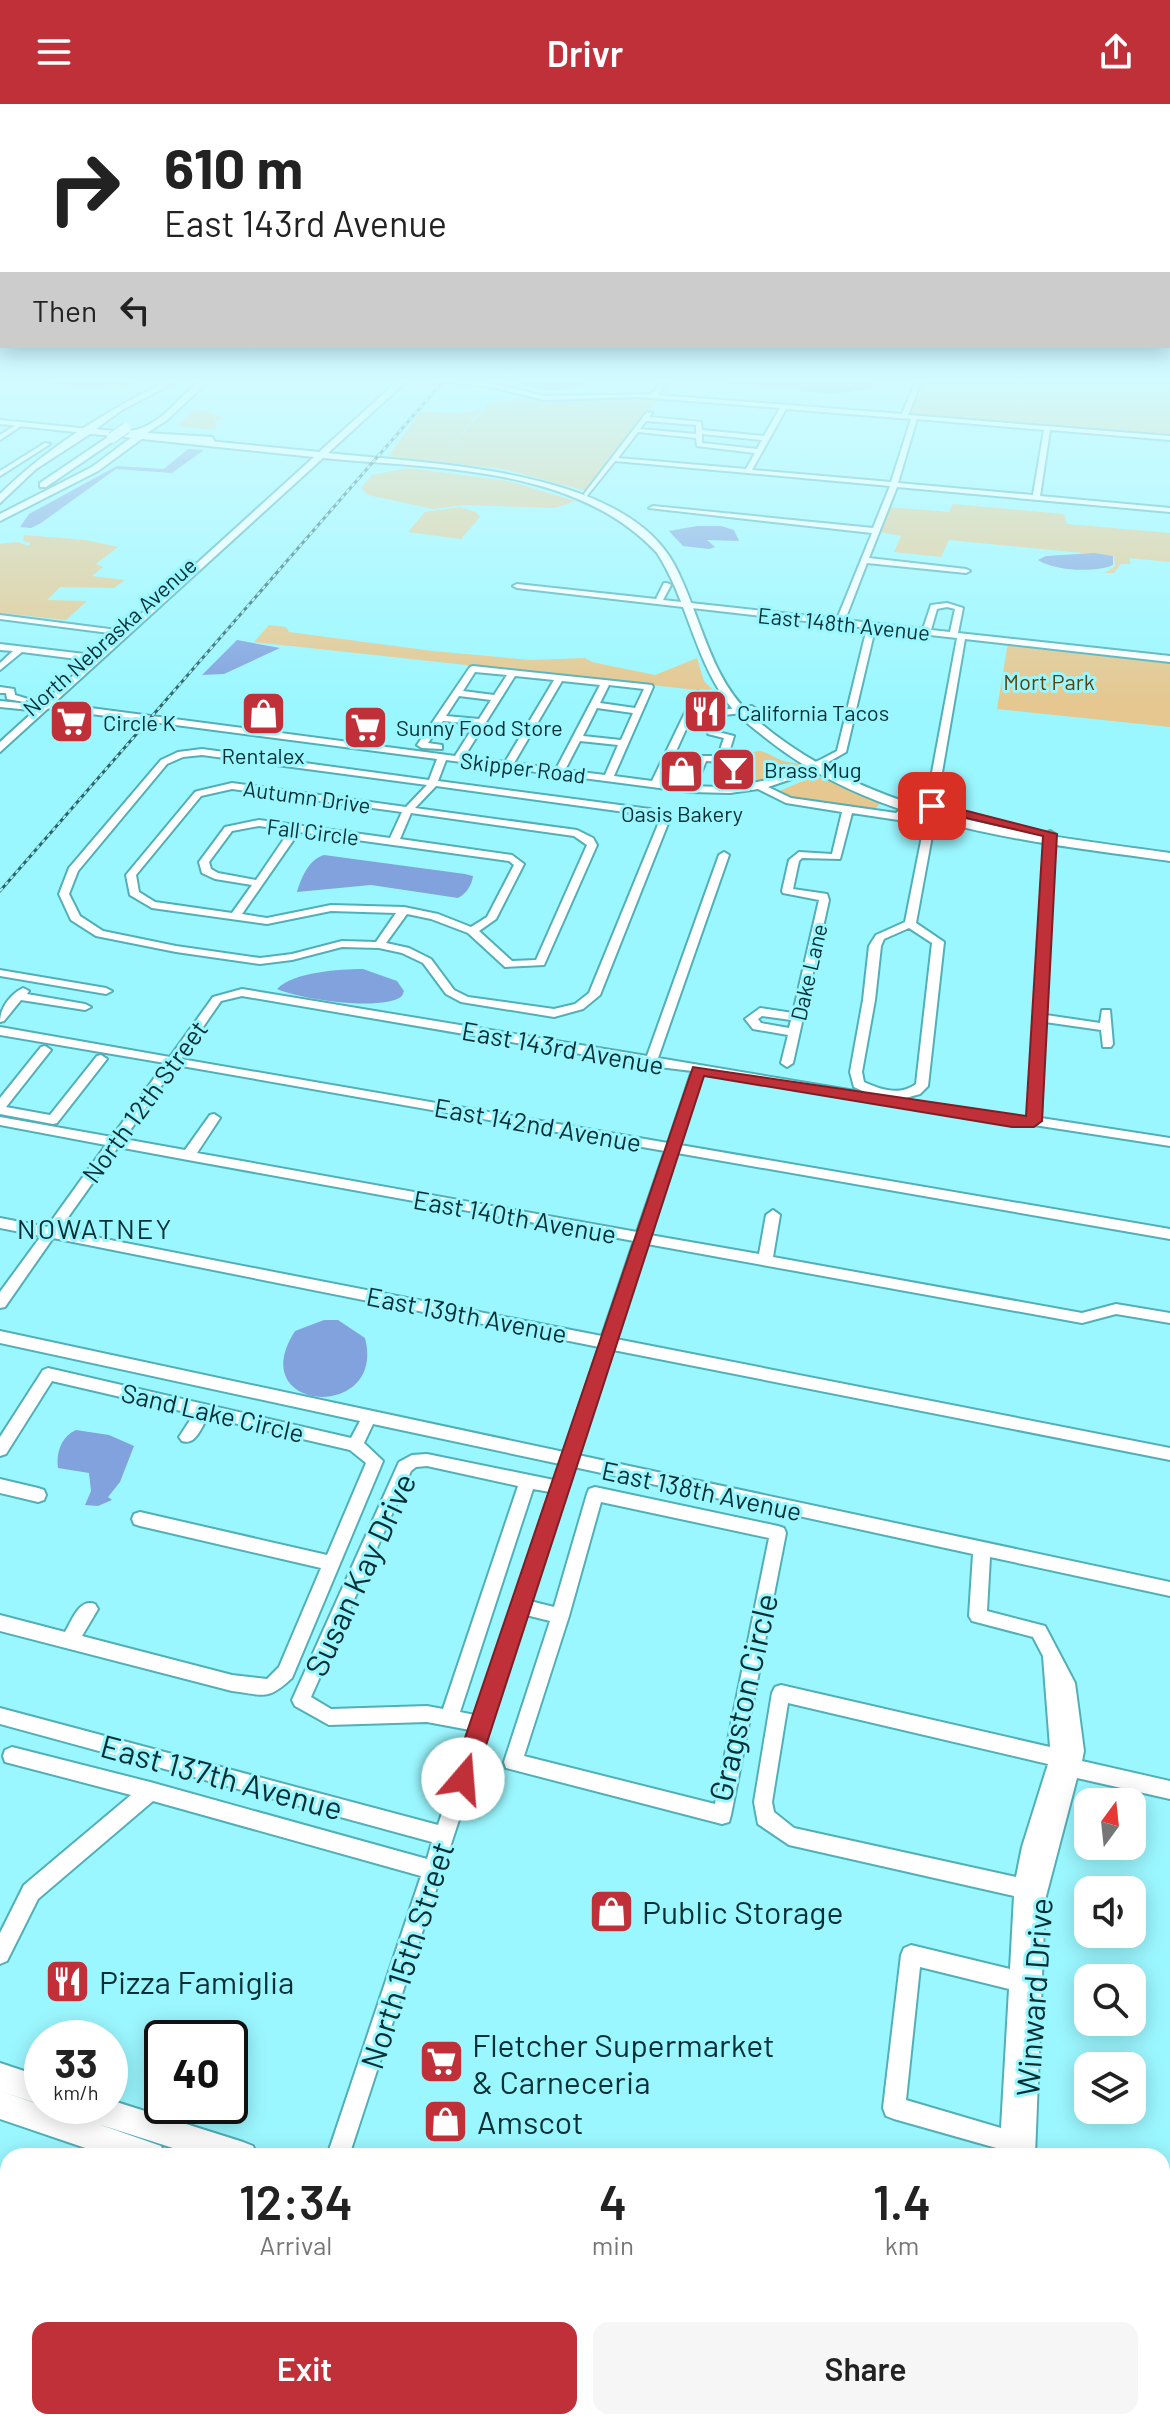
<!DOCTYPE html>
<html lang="en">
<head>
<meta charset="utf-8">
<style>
  :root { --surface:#fff; --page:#f6f6f6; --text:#222; --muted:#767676; --accent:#c03039 }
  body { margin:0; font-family:Barlow,sans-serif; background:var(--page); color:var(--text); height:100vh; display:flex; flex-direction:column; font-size:30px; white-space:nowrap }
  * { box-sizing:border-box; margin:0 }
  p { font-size:26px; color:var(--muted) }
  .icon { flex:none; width:44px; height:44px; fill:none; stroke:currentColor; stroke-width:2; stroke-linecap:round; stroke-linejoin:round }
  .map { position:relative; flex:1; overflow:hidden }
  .side { position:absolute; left:0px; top:2044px; width:1170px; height:282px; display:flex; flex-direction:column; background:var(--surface); border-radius:24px 24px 0 0; box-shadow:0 4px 20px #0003 }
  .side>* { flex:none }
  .guide { position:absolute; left:0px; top:0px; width:1170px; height:244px; box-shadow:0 4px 20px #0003; background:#fff; color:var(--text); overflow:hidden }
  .needle { width:52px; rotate:15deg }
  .controls { position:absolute; left:1074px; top:1684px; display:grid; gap:16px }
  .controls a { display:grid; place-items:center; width:72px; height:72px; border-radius:16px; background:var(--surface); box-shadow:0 4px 20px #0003; font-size:40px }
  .speed { position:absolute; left:24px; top:1916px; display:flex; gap:16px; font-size:40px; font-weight:700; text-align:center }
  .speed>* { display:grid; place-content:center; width:104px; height:104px; border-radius:50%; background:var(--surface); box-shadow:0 4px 20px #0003; line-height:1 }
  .speed small { font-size:20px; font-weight:400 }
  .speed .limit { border:4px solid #111; border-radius:12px; background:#fff; color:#111 }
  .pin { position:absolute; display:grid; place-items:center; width:68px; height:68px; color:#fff; margin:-34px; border-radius:16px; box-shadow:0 4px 12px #0006 }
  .me { position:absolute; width:88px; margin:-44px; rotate:18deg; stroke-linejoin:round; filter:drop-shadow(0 0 6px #0008) }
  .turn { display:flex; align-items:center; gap:28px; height:168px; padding:0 32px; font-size:36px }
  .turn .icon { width:104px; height:104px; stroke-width:2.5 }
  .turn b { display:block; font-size:56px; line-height:68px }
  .then { display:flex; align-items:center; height:76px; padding:0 32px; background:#0003; gap:16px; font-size:30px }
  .eta { display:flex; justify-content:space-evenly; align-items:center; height:136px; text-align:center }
  .eta b { font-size:48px; font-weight:600; line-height:56px }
  .action { display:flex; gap:16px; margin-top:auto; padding:16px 32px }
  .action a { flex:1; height:92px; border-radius:16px; background:var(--accent); color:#fff; font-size:32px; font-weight:600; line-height:92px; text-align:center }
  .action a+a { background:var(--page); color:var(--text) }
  header { display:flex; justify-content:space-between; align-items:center; height:104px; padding:0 32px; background:var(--accent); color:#fff; font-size:36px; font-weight:600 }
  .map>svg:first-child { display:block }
  .green { fill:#e5c78f }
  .water { fill:#82a2de }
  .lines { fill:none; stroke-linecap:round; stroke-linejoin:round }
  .minor-casing { stroke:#52afb7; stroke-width:4 }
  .major-casing { stroke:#52afb7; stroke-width:4 }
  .highway-casing { stroke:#52afb7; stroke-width:4 }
  .minor { fill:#fff; fill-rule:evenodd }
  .major { fill:#fff; fill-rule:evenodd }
  .highway { fill:#fff; fill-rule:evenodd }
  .rail-casing { stroke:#2d6468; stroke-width:3 }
  .rail { stroke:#9bf7ff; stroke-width:2; stroke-dasharray:4; stroke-linecap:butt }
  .highway-bridge-casing { stroke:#52afb7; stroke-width:12; stroke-linecap:butt }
  .highway-bridge { stroke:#fff; stroke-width:10 }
  .route { fill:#c03039; stroke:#7d1f25; stroke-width:2 }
  .labels { text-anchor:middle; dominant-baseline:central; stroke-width:6; stroke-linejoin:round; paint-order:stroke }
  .far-street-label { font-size:22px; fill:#063033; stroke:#9bf7ff }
  .far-park-label { font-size:22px; fill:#5b420c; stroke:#9bf7ff }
  .far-poi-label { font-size:22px; fill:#063033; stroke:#9bf7ff; text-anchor:start }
  .street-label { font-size:26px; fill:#063033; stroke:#9bf7ff }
  .neighbourhood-label { font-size:28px; letter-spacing:2px; fill:#063033; stroke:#9bf7ff }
  .near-street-label { font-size:32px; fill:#063033; stroke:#9bf7ff }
  .near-poi-label { font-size:32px; fill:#063033; stroke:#9bf7ff; text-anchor:start }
</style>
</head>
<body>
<header><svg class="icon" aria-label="menu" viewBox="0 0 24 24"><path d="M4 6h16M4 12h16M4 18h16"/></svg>Drivr<svg class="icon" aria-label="share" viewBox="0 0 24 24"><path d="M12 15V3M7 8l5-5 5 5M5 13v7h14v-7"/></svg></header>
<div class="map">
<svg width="1170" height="2325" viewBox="0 0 1170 2325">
  <rect width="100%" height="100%" fill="#9bf7ff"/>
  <path class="green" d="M0 274H141L122 287Z
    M924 274H1170V334L909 311Z
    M601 291 659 294 586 387 504 365 388 352 421 308 460 309 482 305 441 355 490 298 529 293 561 296Z
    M203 306 225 315 214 317 217 323 214 326 177 322 192 308Z
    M408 364 508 377 576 397 555 404 464 401 433 405 368 391 361 384 372 371Z
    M953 400 1064 410 1067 420 1170 429V458L1129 454 1131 460H1121L1114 469H1105L1115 462 1114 452 949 436 941 453 894 448 901 432 880 428 889 403 949 408Z
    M460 403 476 408 480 413 461 435 408 428 425 408Z
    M24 431 86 436 118 443 96 460 103 463 92 472 125 476 114 484 60 483 47 496 87 497 66 516 0 509V440L17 438 29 442 31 439 23 437Z
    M269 521 286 523 289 528 433 547 531 556 585 554 592 558 655 571 697 554 704 577 715 588 254 538Z
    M1008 538 1170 556V623L997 605Z
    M760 647C769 649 776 655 784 657 792 659 796 658 803 662L739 685 730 675 736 676 742 656 735 655 744 649Z
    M812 673 823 674 881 698 874 707 795 696 777 688Z"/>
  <path class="water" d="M508 274H586L583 280C559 290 531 288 508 274Z
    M710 274H877L871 285 832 290 800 287V283L713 279Z
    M188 345 204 346 172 369 116 365 41 419 31 424 20 423 29 410 117 362 164 365Z
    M697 422H721L734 426 739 437 707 436 715 443 709 445 683 442 669 427Z
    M1094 449 1113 452V461C1094 469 1055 467 1038 456L1046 452Z
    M237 536 280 544 224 570 202 571Z
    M324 751 465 770 473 772C472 781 466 790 458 794L371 781 297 788C301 774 309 755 324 751Z
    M363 865 397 877 404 887 402 892C383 908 299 895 277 885 293 868 340 865 363 865Z
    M324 1216H338L365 1234C387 1318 242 1309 295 1227Z
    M76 1326 109 1331 134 1342 120 1378 108 1393 112 1396 98 1402 85 1401 91 1387 89 1369 58 1364C56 1351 60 1333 76 1326Z"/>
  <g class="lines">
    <defs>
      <path id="minor" d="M412 274 490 279 545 292 652 290 664 274H670L658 291 902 310 917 274H923L908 311 1170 332V336L1050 326 1040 392 1170 404V408L897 383 869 454 966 465 970 467 966 469 867 459 845 516 923 525 931 501 947 499 963 504 958 529 1170 552V558L965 535 940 680 906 711 925 714 934 721 916 819 944 838 928 982 920 990 902 995 1012 1013H1028L1045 730 1050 727 1055 730 1046 911 1100 919 1102 906H1110L1113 940 1111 943H1103L1101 926 1045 918 1041 1014 1170 1034V1042L1034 1021H1012L703 969 680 1041 1170 1125V1135L677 1049 650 1131 759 1150 766 1111 773 1106 780 1111 773 1153 1082 1209 1116 1200 1170 1209V1219L1116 1210 1082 1219 647 1140 616 1235 1170 1344V1356L613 1246 578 1351 1170 1478V1492L990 1453 987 1507 1045 1522 1075 1579 1084 1647 1082 1657 1170 1677V1695L1077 1674 1045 1796 1035 2052H1000V2045L894 2015 886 2012 883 2004 901 1851 904 1844 911 1841 1010 1865 1014 1792 789 1741 758 1720 754 1698 772 1589 775 1583 781 1581 1050 1643 1043 1552 1033 1533 972 1517 969 1512 973 1450 574 1363 530 1497 554 1503 587 1390 589 1385 595 1383 778 1422 784 1424 786 1429 731 1711 729 1718 722 1720 506 1664 504 1658 550 1517 526 1511 349 2052H327L421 1772 153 1697 38 1795 7 1857 0 1860V1829L24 1781 131 1691 5 1658 3 1652 5 1646 12 1643 150 1678 427 1755 432 1738 0 1620V1604L438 1721 470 1626 427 1618 329 1621 295 1602 292 1596 399 1358 412 1351 427 1350 554 1376 560 1360 373 1320 364 1339 383 1357 292 1574C267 1597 265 1591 232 1587L0 1527V1511L65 1528C72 1517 79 1494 95 1500L98 1505 82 1532 232 1571 267 1575 279 1563 321 1464 140 1422 134 1420 132 1415 134 1410 140 1408 327 1451 366 1359 350 1346 208 1313C201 1323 196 1342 182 1337L179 1333 194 1310 52 1277 6 1350 0 1352V1333L43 1266 48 1264 351 1334 360 1317 0 1239V1227L564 1348 599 1243 53 1134 5 1203 0 1204V1188L41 1132 0 1124V1114L47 1123 106 1041 0 1021V1013L112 1033 165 959 0 931V923L170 953 213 893 242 885 647 952 719 751 724 748 729 751 658 954 867 989 854 983 850 968 863 896 869 842 876 831 905 818 924 722 918 719 852 709 840 755 802 754 799 757 793 785 827 790 829 796 793 959 787 963 781 959 788 931 753 925 745 915 760 904 793 909 819 796 783 789 782 787 789 756 799 748 832 750 842 708 786 699 758 685 730 689 690 688 446 656 438 677 650 705 669 717 600 891 583 905 554 913 461 898 446 890 423 859 402 849 379 844 342 843 292 856 260 860 176 848 96 832 71 816 59 790 69 764 161 656 178 648 202 645 429 676 437 655 45 604 30 606 0 603V597L30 600 45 598 455 652 475 620 443 617 428 639 442 641V645L422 644 417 641 470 563 473 562 652 581 653 583 614 672 652 677 694 590 698 587 702 590 662 678 687 682 700 652H718L724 634 708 630 715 610 704 600 708 597 722 606 752 602 756 605 752 608 724 611 718 628 734 632 727 655 722 658 706 657 696 682C747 686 792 672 837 647L867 524 517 484 513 482 517 480 656 495 664 479H667L671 481 663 496 837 515 872 429 649 404 653 402 873 424 890 382 615 357 586 393 584 390 647 308 652 309 649 313 701 318 702 326 764 332 780 304 637 293 545 296 490 283ZM786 305 911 315 891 378 752 366ZM917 315 1044 326 1033 391 898 379ZM646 317 696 321V330L640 325ZM638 328 696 334 697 342 755 349 746 365 618 354ZM702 330 762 336 757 345 702 339ZM947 503 955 505 950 528 931 526 937 505ZM875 525 957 534 930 679 896 709 791 694 768 683 809 669 846 648ZM475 568 507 571 494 591 463 587ZM515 572 554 576 505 658 464 653ZM562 577 600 581 556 665 514 659ZM609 581 644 585 635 604 600 599ZM459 592 491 596 479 615 446 612ZM597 604 633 609 621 636 583 632ZM580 637 618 641 605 671 565 666ZM202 651 427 681 406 703 232 679 198 687 195 688 126 771 130 791 152 804 267 820 331 807 396 809 376 838 342 837 292 850 260 854 176 842 103 827 80 812 69 790 78 767 167 660 183 653ZM436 682 647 711 659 718 589 889 575 900 554 905 468 893 454 886 431 855 409 844 386 839 407 810 431 815 468 829 505 863 544 861 597 741 593 734 577 726 415 704ZM232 685 402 708 390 734 259 716 225 723 199 758 202 769 215 775 252 781 232 809 155 798 139 788 136 771 201 692ZM411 709 574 732 587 741 536 856 512 857 479 827 496 815 524 760 512 751 400 735ZM259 722 290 726 256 776 218 769 211 765 209 758 232 727ZM299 728 509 757 514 761 487 813 471 823 438 810 404 803 331 801 267 814 242 810ZM909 824 932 839 916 980C900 992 881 986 864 978L862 968 875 896 881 842 884 835ZM242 892 651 962 692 967 668 1039 181 955 221 897ZM762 912 791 916 789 924 761 919 758 915ZM176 961 665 1047 637 1128 197 1049 220 1014 214 1010 210 1011 185 1046 124 1035ZM118 1043 188 1056 634 1137 602 1232 59 1126ZM427 1362 518 1382 443 1605 427 1602 331 1605 311 1593 411 1367 416 1363ZM533 1385 550 1388 475 1611 460 1608ZM601 1398 769 1434 715 1700 524 1652 569 1512ZM788 1599 1048 1660 1022 1743 1016 1773 794 1724 774 1708 772 1698ZM920 1863 1009 1885 1001 2024 906 1996Z
        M19 319 24 320 0 336V331Z
        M45 339 50 340 0 372V367Z
        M190 458 204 461 200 463 187 462 186 460Z
        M0 511 125 527 129 529 125 531 0 515Z
        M0 540 85 550 89 553 85 556 22 548 0 566V559L13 547 0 546Z
        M0 583 14 585 15 591 28 595 24 598 7 595 6 589H0Z
        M0 866 106 884 112 887 106 890 0 872Z
        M23 884 29 887 27 890 85 900 91 903 85 906 21 896 4 917 0 918C0 903 11 890 23 884Z
        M45 942 51 946 6 1003 50 1011 97 952 101 951 107 955 57 1019 53 1020 0 1010V994L41 943Z
        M0 1375 38 1384 44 1386 46 1391 44 1396 38 1398 0 1389Z
        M0 2242 8 2245V2269L0 2266Z
        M38 2318H62L59 2325H35Z
        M184 2318H217L220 2325H187Z
        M228 2318H269L267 2325H225Z"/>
      <path id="major" d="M401 274H410L328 349C426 360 621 363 674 460 700 508 709 573 751 611 864 713 1025 729 1170 749V757C1033 738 879 724 767 635 752 623 738 613 727 598 694 553 687 495 657 449 576 361 434 365 323 354L0 648V638L314 353 0 320V316L319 348Z
        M0 1959 42 1973V2001L0 1987Z
        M0 1987 82 2015 75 2012 71 2002H110V1996L243 2038 253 2042 257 2052H198L98 2020 161 2042 165 2052H109L0 2015Z
        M960 2318H1037L1040 2325H963Z
        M1057 2318H1108L1111 2325H1060Z"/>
      <path id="highway" d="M173 274H184L122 306 96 325C108 326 123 329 135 326 162 320 181 291 202 274H212L167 316 147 329 212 333 215 338 143 334 98 367 0 417V410L92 363 132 333 114 332 115 336 46 383H40V379L111 331 90 330 36 365 0 399V390C50 341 110 305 173 274Z"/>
    </defs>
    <use href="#minor" class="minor-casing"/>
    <use href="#major" class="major-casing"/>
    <use href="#highway" class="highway-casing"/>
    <use href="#minor" class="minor"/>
    <use href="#major" class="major"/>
    <use href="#highway" class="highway"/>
    <defs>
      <path id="rail" d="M0 787 446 274"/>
    </defs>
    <use href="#rail" class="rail-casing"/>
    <use href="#rail" class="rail"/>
    <defs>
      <path id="highway-bridge" d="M112 334 126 324"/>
    </defs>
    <use href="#highway-bridge" class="highway-bridge-casing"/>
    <use href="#highway-bridge" class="highway-bridge"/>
  </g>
  <linearGradient id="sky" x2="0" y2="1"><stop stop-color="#7fade4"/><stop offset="0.46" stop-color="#d2fbff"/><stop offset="1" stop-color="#d2fbff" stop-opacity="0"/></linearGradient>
  <rect width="1170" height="600" fill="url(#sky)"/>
  <path class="route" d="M932 698 1057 730 1042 1017 1034 1023H1012L704 972 475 1675 471 1683 463 1687 454 1683 451 1675 693 963 1026 1012 1043 732 928 705V699Z"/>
  <defs>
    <symbol id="restaurant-square" viewBox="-11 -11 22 22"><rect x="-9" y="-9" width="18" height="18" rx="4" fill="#c03039" stroke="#9bf7ff"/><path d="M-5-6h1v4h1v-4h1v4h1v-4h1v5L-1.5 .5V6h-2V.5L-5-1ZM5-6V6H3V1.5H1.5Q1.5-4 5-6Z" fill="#fff"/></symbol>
    <symbol id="shop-square" viewBox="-11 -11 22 22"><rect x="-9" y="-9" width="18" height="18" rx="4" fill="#c03039" stroke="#9bf7ff"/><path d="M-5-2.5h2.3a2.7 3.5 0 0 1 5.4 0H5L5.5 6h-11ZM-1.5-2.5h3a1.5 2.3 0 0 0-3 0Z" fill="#fff"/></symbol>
    <symbol id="supermarket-square" viewBox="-11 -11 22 22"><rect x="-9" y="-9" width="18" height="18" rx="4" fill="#c03039" stroke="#9bf7ff"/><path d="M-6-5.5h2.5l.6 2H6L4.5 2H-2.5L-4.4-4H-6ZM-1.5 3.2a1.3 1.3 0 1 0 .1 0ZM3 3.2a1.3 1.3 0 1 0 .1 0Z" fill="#fff"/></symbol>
    <symbol id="bar-square" viewBox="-11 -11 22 22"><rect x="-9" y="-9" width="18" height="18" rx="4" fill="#c03039" stroke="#9bf7ff"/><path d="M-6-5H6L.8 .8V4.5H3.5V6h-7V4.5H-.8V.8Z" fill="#fff"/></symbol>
  </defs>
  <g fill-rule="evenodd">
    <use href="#restaurant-square" x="680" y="582" width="51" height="51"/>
    <use href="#shop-square" x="238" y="584" width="51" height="51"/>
    <use href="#supermarket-square" x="46" y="592" width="51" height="51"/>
    <use href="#supermarket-square" x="340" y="598" width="51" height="51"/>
    <use href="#bar-square" x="708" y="640" width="51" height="51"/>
    <use href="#shop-square" x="656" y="642" width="51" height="51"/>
    <use href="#shop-square" x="586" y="1782" width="51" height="51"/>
    <use href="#restaurant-square" x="42" y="1852" width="51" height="51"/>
    <use href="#supermarket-square" x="416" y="1932" width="51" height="51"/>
    <use href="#shop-square" x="420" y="1992" width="51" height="51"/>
  </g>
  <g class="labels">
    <g class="far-street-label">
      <text transform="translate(844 519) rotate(6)">East 148th Avenue</text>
      <text transform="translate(109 532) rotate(-42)">North Nebraska Avenue</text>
      <text transform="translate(523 663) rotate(7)">Skipper Road</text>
      <text transform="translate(307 692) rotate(8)">Autumn Drive</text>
      <text transform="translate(313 727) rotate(7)">Fall Circle</text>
      <text transform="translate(808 868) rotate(-77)">Dake Lane</text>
    </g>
    <g class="far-park-label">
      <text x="1049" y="577">Mort Park</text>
    </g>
    <g class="far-poi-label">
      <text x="737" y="608">California Tacos</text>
      <text x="103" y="618">Circle K</text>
      <text x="396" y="623">Sunny Food Store</text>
      <text x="263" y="651" text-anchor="middle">Rentalex</text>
      <text x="764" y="665">Brass Mug</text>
      <text x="682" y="709" text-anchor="middle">Oasis Bakery</text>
    </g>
    <g class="street-label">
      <text transform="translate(563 943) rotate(10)">East 143rd Avenue</text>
      <text transform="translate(144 997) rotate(-54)">North 12th Street</text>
      <text transform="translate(538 1020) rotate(10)">East 142nd Avenue</text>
      <text transform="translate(515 1112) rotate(10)">East 140th Avenue</text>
      <text transform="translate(467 1210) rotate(11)">East 139th Avenue</text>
      <text transform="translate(213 1308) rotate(13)">Sand Lake Circle</text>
      <text transform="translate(702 1386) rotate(12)">East 138th Avenue</text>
    </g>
    <g class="neighbourhood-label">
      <text x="95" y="1124">NOWATNEY</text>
    </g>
    <g class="near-street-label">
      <text transform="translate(359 1470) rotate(-65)">Susan Kay Drive</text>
      <text transform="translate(742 1593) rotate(-77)">Gragston Circle</text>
      <text transform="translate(222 1672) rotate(15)">East 137th Avenue</text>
      <text transform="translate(406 1851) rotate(-72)">North 15th Street</text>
      <text transform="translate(1033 1893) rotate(-86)">Winward Drive</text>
    </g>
    <g class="near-poi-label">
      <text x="642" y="1807">Public Storage</text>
      <text x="99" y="1877">Pizza Famiglia</text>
      <text x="472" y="1940">Fletcher Supermarket<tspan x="472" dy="37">&amp; Carneceria</tspan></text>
      <text x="477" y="2017">Amscot</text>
    </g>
  </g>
</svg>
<div class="controls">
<a><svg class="needle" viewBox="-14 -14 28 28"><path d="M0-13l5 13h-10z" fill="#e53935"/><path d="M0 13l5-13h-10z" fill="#767676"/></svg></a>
<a><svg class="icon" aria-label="sound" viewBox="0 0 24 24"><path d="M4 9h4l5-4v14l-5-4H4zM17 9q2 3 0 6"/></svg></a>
<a><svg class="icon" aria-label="search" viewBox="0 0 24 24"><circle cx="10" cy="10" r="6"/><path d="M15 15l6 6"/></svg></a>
<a><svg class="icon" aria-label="layers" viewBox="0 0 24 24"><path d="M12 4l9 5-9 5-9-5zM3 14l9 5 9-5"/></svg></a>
</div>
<div class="speed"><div>33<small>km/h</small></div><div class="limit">40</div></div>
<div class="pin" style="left:932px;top:702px;background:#d93025"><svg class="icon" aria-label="arrive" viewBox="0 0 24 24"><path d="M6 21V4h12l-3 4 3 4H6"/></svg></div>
<svg class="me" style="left:463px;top:1675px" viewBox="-20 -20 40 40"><circle r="19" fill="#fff"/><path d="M0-13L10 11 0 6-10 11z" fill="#c03039"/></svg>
<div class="guide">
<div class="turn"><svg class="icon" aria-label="right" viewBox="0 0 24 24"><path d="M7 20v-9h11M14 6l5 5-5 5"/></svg><div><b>610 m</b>East 143rd Avenue</div></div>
<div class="then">Then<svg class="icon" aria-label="left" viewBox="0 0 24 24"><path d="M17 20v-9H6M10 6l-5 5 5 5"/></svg></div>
</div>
<section class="side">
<div class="eta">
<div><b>12:34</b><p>Arrival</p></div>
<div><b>4</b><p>min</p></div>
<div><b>1.4</b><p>km</p></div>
</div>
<div class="action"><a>Exit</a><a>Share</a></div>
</section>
</div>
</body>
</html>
